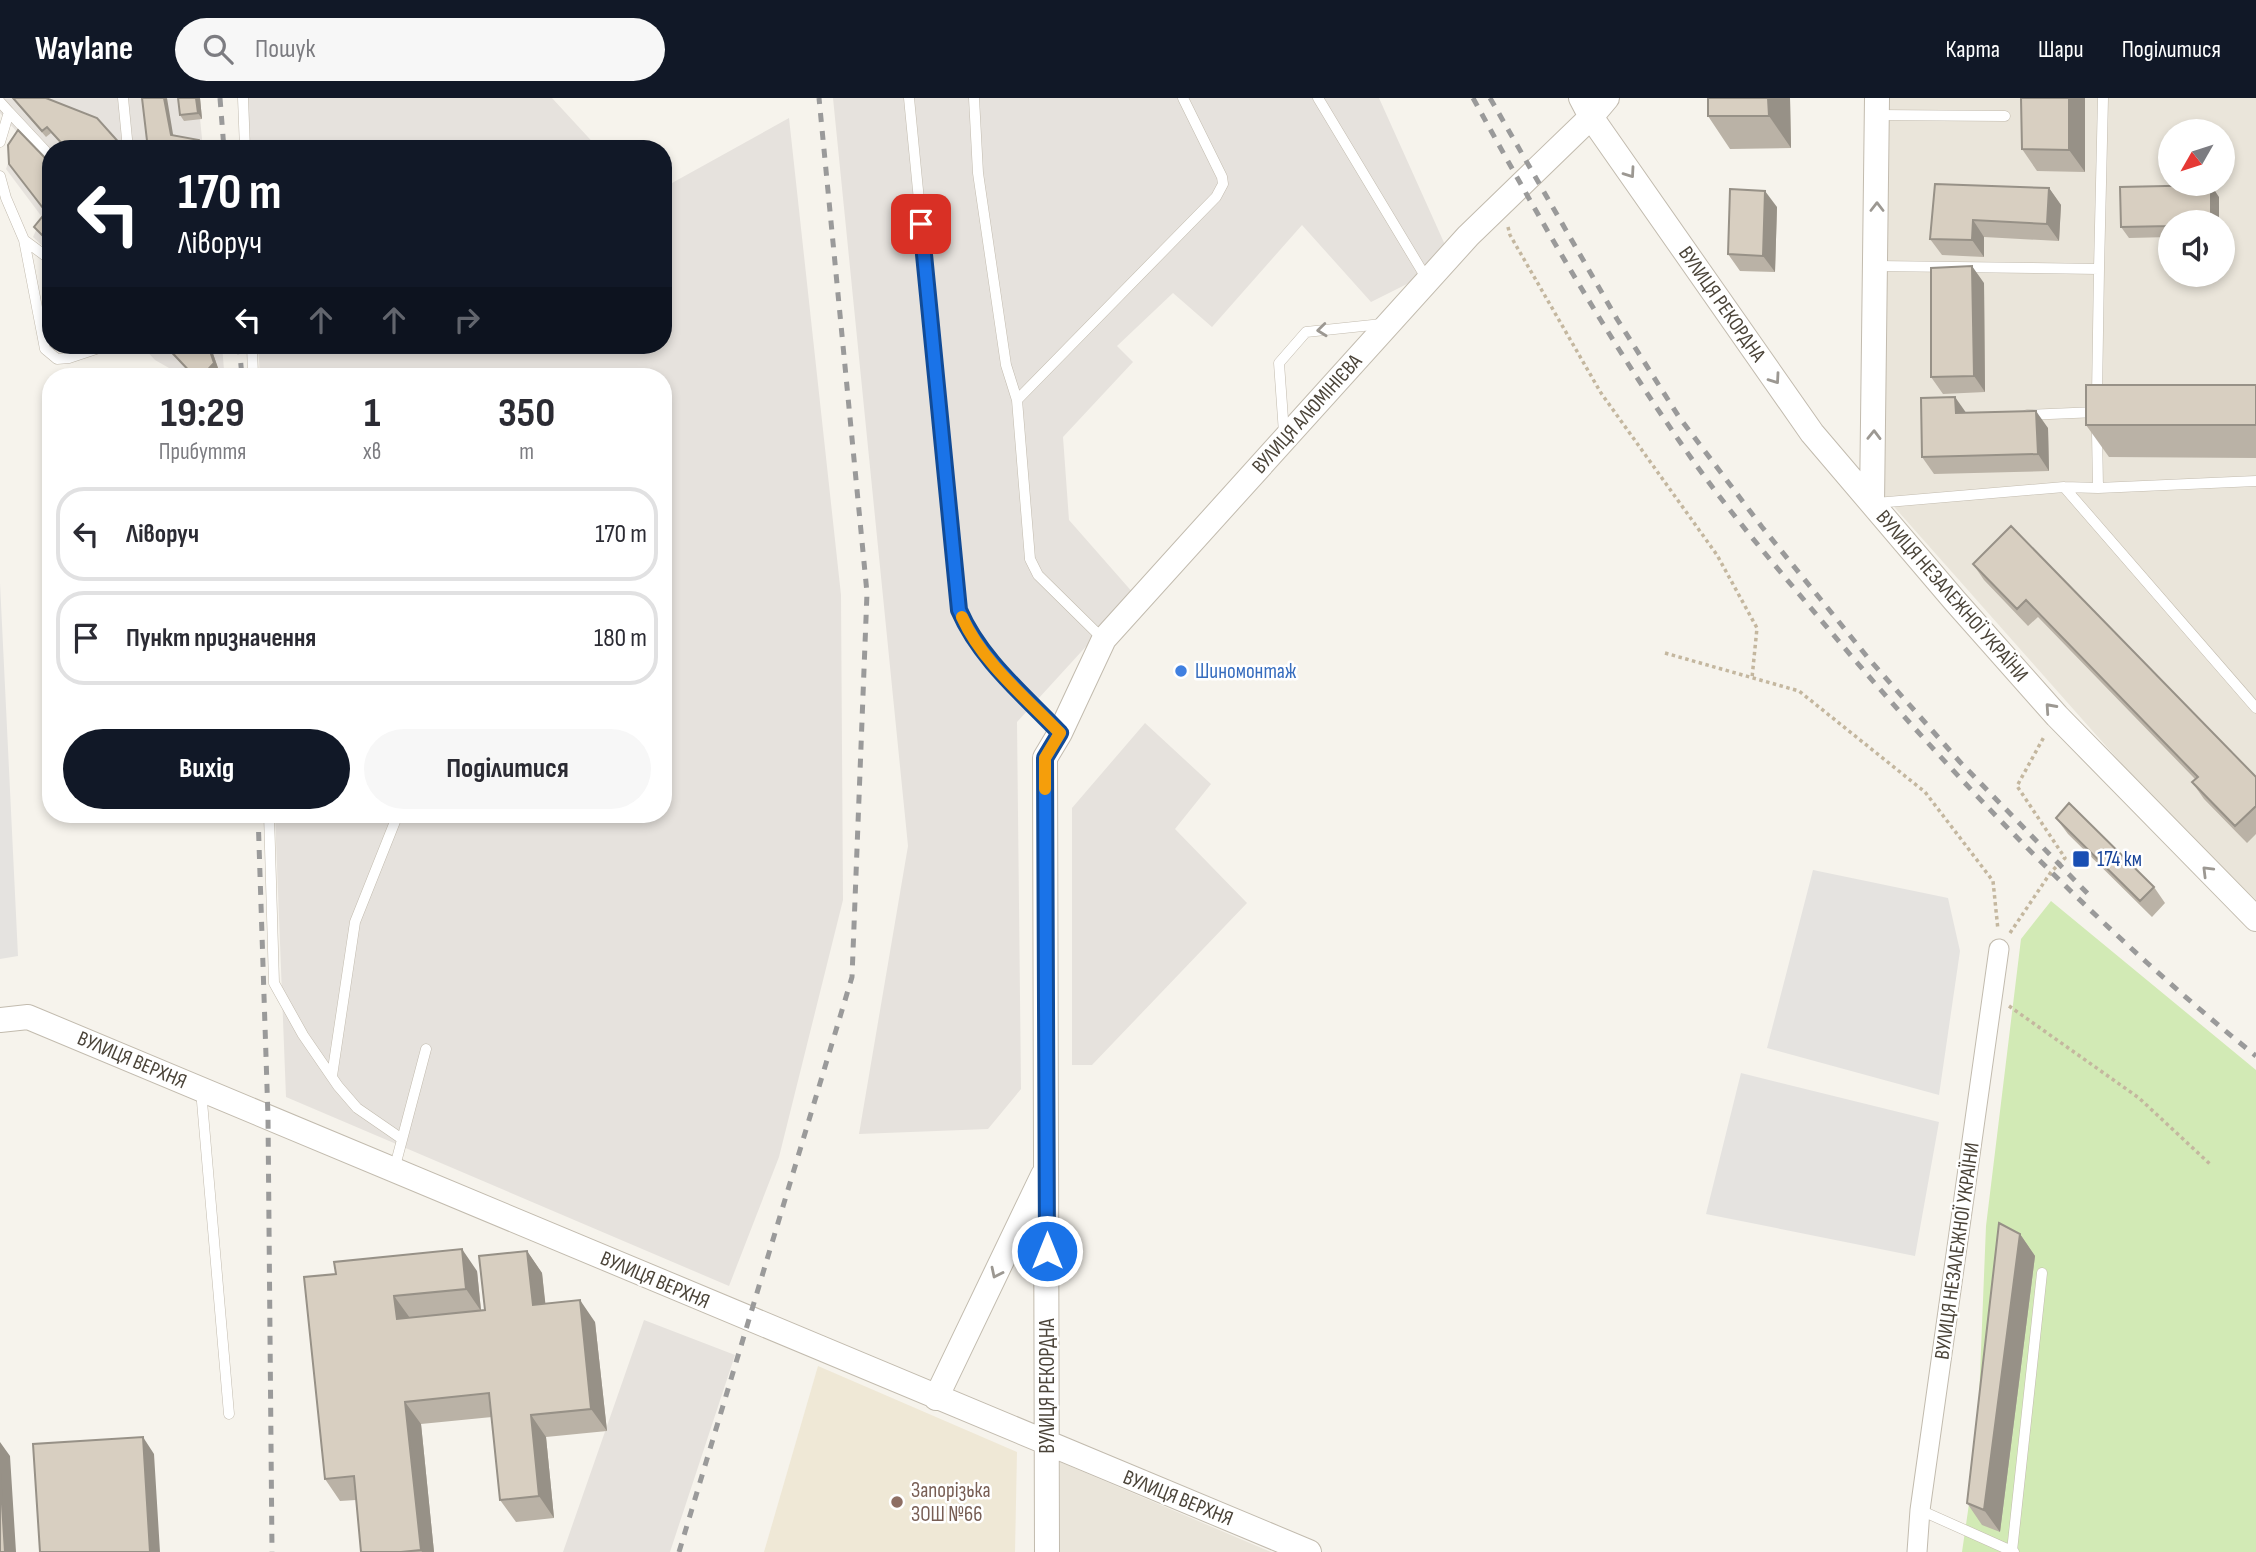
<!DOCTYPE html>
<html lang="uk">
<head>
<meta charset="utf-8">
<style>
  :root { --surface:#fff; --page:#f7f7f7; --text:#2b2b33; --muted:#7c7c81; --line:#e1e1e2; --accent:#111827 }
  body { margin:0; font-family:"Sofia Sans Condensed",sans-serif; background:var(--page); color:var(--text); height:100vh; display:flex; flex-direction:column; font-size:26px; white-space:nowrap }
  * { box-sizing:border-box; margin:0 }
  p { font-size:23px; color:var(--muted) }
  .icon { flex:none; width:38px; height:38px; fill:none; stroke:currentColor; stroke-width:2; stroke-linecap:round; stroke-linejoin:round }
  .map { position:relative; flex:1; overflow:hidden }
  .sheet { position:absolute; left:42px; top:270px; width:630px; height:455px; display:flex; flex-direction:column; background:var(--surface); border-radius:28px; box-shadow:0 4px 10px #0003 }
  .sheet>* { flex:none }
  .guide { position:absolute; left:42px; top:42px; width:630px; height:214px; border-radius:28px; box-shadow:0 4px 10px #0003; background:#111827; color:#fff; overflow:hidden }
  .needle { width:46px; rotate:231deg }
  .fabs { position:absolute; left:2158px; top:21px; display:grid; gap:14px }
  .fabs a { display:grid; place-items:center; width:77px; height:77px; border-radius:50%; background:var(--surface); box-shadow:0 4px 10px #0003; font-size:35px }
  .pin { position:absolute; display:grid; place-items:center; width:60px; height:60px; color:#fff; margin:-30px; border-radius:14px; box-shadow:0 4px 10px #0006 }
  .me { position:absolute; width:77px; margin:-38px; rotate:0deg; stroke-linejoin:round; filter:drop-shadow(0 0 5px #0008) }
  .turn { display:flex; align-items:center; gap:24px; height:147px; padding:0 21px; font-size:32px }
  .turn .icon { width:91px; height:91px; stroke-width:2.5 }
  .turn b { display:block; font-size:49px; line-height:60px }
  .lanes { display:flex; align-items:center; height:66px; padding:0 21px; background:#0003; justify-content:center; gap:35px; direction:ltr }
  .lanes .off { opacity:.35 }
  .eta { display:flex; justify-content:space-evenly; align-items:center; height:119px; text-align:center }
  .eta b { font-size:42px; font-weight:700; line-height:49px }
  .button { display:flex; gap:14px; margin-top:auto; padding:14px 21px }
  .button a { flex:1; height:80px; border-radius:42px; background:var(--accent); color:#fff; font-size:28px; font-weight:700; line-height:80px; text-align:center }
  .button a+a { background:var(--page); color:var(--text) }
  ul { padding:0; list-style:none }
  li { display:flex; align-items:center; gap:21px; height:94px; margin:0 14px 10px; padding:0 7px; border:4px solid var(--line); border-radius:28px }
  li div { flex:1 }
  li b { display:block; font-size:26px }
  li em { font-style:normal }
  header { display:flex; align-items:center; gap:42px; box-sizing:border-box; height:98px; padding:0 35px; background:var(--accent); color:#fff }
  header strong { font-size:33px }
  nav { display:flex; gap:38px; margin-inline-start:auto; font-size:24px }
  .search { width:490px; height:63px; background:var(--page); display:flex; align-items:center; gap:18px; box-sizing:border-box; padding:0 24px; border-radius:38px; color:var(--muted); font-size:26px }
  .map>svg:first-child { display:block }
  .residential { fill:#eae5da; fill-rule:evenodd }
  .industrial { fill:#e6e2dd }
  .education { fill:#efe8d6 }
  .green { fill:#d2eab5 }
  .parking { fill:#e5e3e0 }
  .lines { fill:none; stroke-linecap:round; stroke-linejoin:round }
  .service-casing { stroke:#c2bbae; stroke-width:11 }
  .minor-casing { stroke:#c2bbae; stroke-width:21 }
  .tertiary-casing { stroke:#c2bbae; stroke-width:26 }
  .path { stroke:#c4b79f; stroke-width:3.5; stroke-dasharray:3.5 3.5; stroke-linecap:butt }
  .service { stroke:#fff; stroke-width:10 }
  .minor { stroke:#fff; stroke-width:19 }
  .tertiary { stroke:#fff; stroke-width:24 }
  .rail { stroke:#9a9a9a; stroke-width:5; stroke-dasharray:9 9; stroke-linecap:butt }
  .wall { fill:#bab2a6 }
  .shaded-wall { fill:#979187 }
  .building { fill:#d8cfc1; stroke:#979187; stroke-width:2 }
  .oneway { stroke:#9c9892 }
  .route-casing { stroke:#114b97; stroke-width:18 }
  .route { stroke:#1a73e8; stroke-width:12 }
  .slow { stroke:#f59e0b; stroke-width:12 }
  .shop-dot { fill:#3f7fe0; stroke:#fff; stroke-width:2.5 }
  .transit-dot { fill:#1a4fb4; stroke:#fff; stroke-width:2.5 }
  .education-dot { fill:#8d6e63; stroke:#fff; stroke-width:2.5 }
  .labels { text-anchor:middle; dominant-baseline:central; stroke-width:5; stroke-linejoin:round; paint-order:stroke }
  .street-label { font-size:21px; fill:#4b4439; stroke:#fff }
  .shop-label { font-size:21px; fill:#366cbe; stroke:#fff; text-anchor:start }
  .transit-label { font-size:21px; fill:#164399; stroke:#fff; text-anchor:start }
  .education-label { font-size:21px; fill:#785e54; stroke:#fff; text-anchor:start }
</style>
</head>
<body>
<header>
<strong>Waylane</strong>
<div class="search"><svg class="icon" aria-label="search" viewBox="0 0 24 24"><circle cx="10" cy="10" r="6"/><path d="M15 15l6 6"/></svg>Пошук</div>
<nav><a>Карта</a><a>Шари</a><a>Поділитися</a></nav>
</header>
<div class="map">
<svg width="2256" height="1454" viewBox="0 0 2256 1454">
  <rect width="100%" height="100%" fill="#f6f3ec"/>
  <path class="residential" d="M1888 0H2256V802L2167 717 1881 394ZM2170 33H2222V86H2170ZM2170 124H2222V177H2170Z
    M1060 1364 1271 1454H1060Z"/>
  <path class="industrial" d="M0 0H198L203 51H51V156L33 139 42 119 6 71 18 35 0 15Z
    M247 0H552L599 51H249Z
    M833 0H1379L1446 149 1419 180 1371 204 1302 127 1212 229 1173 195 1117 248 1133 264 1063 339 1069 422 1134 496 1017 624 1021 991 988 1031 859 1036 908 748Z
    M789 20 841 497 843 802 779 1059 729 1188 286 999 275 716H663V278H260L258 247H663V90Z
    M141 247H222L224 272 218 278H183L155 262Z
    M1145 625 1211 686 1175 731 1247 805 1092 967H1072V710Z
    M644 1222 735 1257 670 1454H563Z"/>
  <path class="education" d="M818 1268 1017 1354 1015 1454H764Z"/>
  <path class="green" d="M2051 803 2256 972V1454H1962L1977 1351 1986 1128 2021 841Z"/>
  <path class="parking" d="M0 485 18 858 0 861Z
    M1813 772 1948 800 1960 853 1939 997 1767 950Z
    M1741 975 1939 1024 1915 1158 1706 1116Z"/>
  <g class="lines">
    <defs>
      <path id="service" d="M123 0 128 51
        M243 0 245 51
        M909 0 959 512C981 561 1023 597 1060 635
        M974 0 978 75 1006 267 1017 302
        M1318 0 1428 183
        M0 4 9 14 0 44
        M9 14 51 59
        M1878 17 2005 18
        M0 78 6 100 24 142 45 251 57 261 69 260 108 247
        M24 142 51 162
        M1877 168 2099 171 2103 0
        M252 247 253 278
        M2097 297 2099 171
        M2027 317 2097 314
        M2097 333 2098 390
        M1284 335 1279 265 1306 234 1382 226
        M2064 389 2256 610
        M1876 405 2064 389 2098 390 2256 383
        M1103 541 1038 477 1030 461 1017 302 1216 99 1223 86 1222 79 1183 0
        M269 716 274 885 303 937 338 988 357 1010 402 1041
        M332 978 355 824 398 716
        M201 992 229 1316
        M394 1072 426 951
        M1920 1412 2014 1454
        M2012 1453 2042 1175"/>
      <path id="minor" d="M1917 1454 1920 1412 1999 851"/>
      <path id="tertiary" d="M1581 0 1591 19 1812 335 1955 503 2057 618 2256 821
        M1872 405 1877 0
        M0 922 28 919 1309 1454
        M936 1300 1043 1077
        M1047 1454 1045 660 1060 635 1104 541 1468 138 1591 19 1607 0"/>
    </defs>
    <use href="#service" class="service-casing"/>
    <use href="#minor" class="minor-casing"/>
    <use href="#tertiary" class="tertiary-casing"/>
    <path class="path" d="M1508 129 1510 137 1601 295 1717 457 1757 530 1752 580
      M1665 555 1799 593 1925 694 1993 783 1998 832
      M2010 835 2051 774 2065 760 2017 688 2045 637
      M2009 908 2139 1000 2211 1067"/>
    <use href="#service" class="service"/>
    <use href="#minor" class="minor"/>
    <use href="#tertiary" class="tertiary"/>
    <path class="rail" d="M220 0 224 51
      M1473 0C1541 124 1612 248 1694 364 1736 423 1785 479 1831 534 1960 687 2100 832 2256 958
      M1490 0 1617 221 1679 319 1762 429 1869 561 1960 664 2089 797
      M239 247 242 278
      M258 716 268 1019 272 1454
      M679 1454 852 879 867 495 819 0"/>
  </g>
  <path class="wall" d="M12 0H49V1L123 51H66L51 35 46 39Z
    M200 0 202 21 184 23 180 17Z
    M1708 0H1790L1791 50 1730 51 1708 18Z
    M2085 0V74L2037 73 2022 51Z
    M2049 90 2061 107 2059 143 1984 139V159L1942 157 1930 141Z
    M2219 99 2170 124V139L2129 140 2121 129Z
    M1777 109 1775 174 1740 173 1728 156Z
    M1984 185 1985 294 1943 296 1931 279Z
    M147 247H210L218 270 211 278H193L166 250 155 256Z
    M2256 287V360L2109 359 2086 327Z
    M1966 315 2048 330 2049 373 1934 376 1922 359Z
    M2011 428 2256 679V736L2247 745 2204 701 2192 684 2195 681 2038 519 2028 528 1984 482 1973 466Z
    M2056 720 2154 789 2165 805 2152 819 2068 736Z
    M2020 1136 2035 1158 2000 1434 1982 1427 1967 1405Z
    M527 1153 542 1175 545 1206 595 1224 607 1333 546 1339 554 1420 516 1424 500 1402 492 1319 421 1326 434 1454H361L356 1402 340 1403 325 1381 304 1179 477 1173 481 1212H485Z"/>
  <path class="shaded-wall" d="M164 0H167L174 42 171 37Z
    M196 0H200L202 21 198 15Z
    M1768 0H1790L1791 50 1769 18Z
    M2069 0H2085V74L2069 52Z
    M199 42 203 48V51H200Z
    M2211 87 2219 99V124H2211Z
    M2049 90 2061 107 2059 143 2047 126Z
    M1765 93 1777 109 1775 174 1763 158Z
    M1973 122 1984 139V159L1972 142Z
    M1972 168 1984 185 1985 294 1974 278Z
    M208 247H210L218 270 211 278H202Z
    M1955 299 1967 316 1956 315Z
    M2036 313 2048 330 2049 373 2038 356Z
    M2020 1136 2035 1158 2000 1434 1984 1412Z
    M462 1151 477 1173 481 1213 466 1191Z
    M527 1153 542 1175 548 1229 533 1207Z
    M394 1198 410 1220 397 1221Z
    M580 1202 595 1224 607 1333 591 1311Z
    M405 1304 421 1326 434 1454H422L421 1452Z
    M531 1317 546 1339 554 1420 539 1398Z
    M143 1339 154 1356 160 1454H150Z
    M0 1344 10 1358 16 1454H5L0 1374Z"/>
  <path class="building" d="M13 0H46L97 20 122 48V51H67L47 29 42 33Z
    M142 0H164L171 37 199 42 200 51H148Z
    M178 0H196L198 15 180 17Z
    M1708 0H1768L1769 18H1708Z
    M2021 0H2069V52L2022 51Z
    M18 32 51 66V146L34 129 46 114 9 66 8 47Z
    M1935 86 2049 90 2047 126 1973 122 1972 142 1930 141Z
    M2211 87V124H2170V128L2121 129 2120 89Z
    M1730 91 1765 93 1763 158 1728 156Z
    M1972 168 1974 278 1931 279V170Z
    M148 247H158L151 250Z
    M165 247H208L214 265 202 278H194Z
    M2086 287H2256V327H2086Z
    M1955 299 1956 315 2036 313 2038 356 1922 359 1921 300Z
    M2011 428 2256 679V708L2235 728 2192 684 2198 679 2026 502 2017 511 1973 466Z
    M2069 705 2154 789 2140 803 2056 720Z
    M1999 1125 2020 1136 1984 1412 1967 1405Z
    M462 1151 466 1191 394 1198 397 1221 485 1212 479 1158 527 1153 533 1207 580 1202 591 1311 531 1317 539 1398 500 1402 489 1295 405 1304 421 1452 401 1454H361L354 1378 325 1381 304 1179 336 1176 334 1164Z
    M143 1339 150 1454H40L33 1346Z
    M0 1374 5 1454H0Z"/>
  <defs><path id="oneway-chevron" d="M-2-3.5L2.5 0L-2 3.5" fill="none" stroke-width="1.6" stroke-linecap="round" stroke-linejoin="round" transform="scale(1.75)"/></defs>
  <g class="oneway">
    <use href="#oneway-chevron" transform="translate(1630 75) rotate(55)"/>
    <use href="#oneway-chevron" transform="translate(1877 109) rotate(-90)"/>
    <use href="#oneway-chevron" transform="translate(1322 232) rotate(174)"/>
    <use href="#oneway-chevron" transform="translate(1775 281) rotate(55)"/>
    <use href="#oneway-chevron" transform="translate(1874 337) rotate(-89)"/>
    <use href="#oneway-chevron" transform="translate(2050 610) rotate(-132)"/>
    <use href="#oneway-chevron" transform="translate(2207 773) rotate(-135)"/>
    <use href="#oneway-chevron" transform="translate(996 1175) rotate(116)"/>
  </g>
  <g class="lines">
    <defs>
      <path id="route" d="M921 126 959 512C980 561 1024 597 1060 635L1045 660 1047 1153"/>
    </defs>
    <use href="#route" class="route-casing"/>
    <use href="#route" class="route"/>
    <path class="slow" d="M962 519C982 564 1026 600 1060 635L1045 660V691"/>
  </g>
  <circle class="shop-dot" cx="1181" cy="573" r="7"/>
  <rect class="transit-dot" x="2072" y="752" width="18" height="18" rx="3.5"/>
  <circle class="education-dot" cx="897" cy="1404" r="7"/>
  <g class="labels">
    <g class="street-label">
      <text transform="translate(1722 206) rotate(55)">ВУЛИЦЯ РЕКОРДНА</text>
      <text transform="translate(1307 316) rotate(-48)">ВУЛИЦЯ АЛЮМІНІЄВА</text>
      <text transform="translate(1952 498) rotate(49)">ВУЛИЦЯ НЕЗАЛЕЖНОЇ УКРАЇНИ</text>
      <text transform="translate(132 962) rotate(23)">ВУЛИЦЯ ВЕРХНЯ</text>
      <text transform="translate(1957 1153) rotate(-82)">ВУЛИЦЯ НЕЗАЛЕЖНОЇ УКРАЇНИ</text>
      <text transform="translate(655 1182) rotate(23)">ВУЛИЦЯ ВЕРХНЯ</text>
      <text transform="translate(1047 1288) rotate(-90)">ВУЛИЦЯ РЕКОРДНА</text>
      <text transform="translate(1178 1400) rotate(22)">ВУЛИЦЯ ВЕРХНЯ</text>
    </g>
    <g class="shop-label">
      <text x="1195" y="573">Шиномонтаж</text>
    </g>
    <g class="transit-label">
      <text x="2097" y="761">174 км</text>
    </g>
    <g class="education-label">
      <text x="911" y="1392">Запорізька<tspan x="911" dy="24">ЗОШ №66</tspan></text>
    </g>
  </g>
</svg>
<div class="fabs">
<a><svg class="needle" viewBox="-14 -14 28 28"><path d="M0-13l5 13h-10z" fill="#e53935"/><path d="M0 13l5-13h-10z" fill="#7c7c81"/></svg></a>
<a><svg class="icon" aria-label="sound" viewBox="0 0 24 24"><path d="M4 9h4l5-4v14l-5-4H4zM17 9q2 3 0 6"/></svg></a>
</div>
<div class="pin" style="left:921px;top:126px;background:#d93025"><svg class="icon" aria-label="arrive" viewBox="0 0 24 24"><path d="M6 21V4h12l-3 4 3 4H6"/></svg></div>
<svg class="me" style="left:1047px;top:1153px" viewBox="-20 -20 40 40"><circle r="17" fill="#1a73e8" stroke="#fff" stroke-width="3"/><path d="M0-11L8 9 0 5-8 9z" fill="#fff"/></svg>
<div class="guide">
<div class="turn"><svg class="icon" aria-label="left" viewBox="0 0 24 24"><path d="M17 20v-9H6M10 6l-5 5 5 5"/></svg><div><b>170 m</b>Ліворуч</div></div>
<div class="lanes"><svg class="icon" aria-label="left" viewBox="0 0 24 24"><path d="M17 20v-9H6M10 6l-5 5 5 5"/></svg><svg class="icon off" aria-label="ahead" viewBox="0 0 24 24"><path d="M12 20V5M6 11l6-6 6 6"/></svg><svg class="icon off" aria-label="ahead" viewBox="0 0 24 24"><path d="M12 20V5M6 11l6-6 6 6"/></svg><svg class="icon off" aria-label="right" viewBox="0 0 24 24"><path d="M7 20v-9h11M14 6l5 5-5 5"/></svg></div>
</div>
<section class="sheet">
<div class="eta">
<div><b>19:29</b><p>Прибуття</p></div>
<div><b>1</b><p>хв</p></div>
<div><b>350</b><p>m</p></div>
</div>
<ul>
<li><svg class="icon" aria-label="left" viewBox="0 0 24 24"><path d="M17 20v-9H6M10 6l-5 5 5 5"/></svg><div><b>Ліворуч</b></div><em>170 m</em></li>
<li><svg class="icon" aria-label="arrive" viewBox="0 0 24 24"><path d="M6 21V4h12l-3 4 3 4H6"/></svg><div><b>Пункт призначення</b></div><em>180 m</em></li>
</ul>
<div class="button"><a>Вихід</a><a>Поділитися</a></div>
</section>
</div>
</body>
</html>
